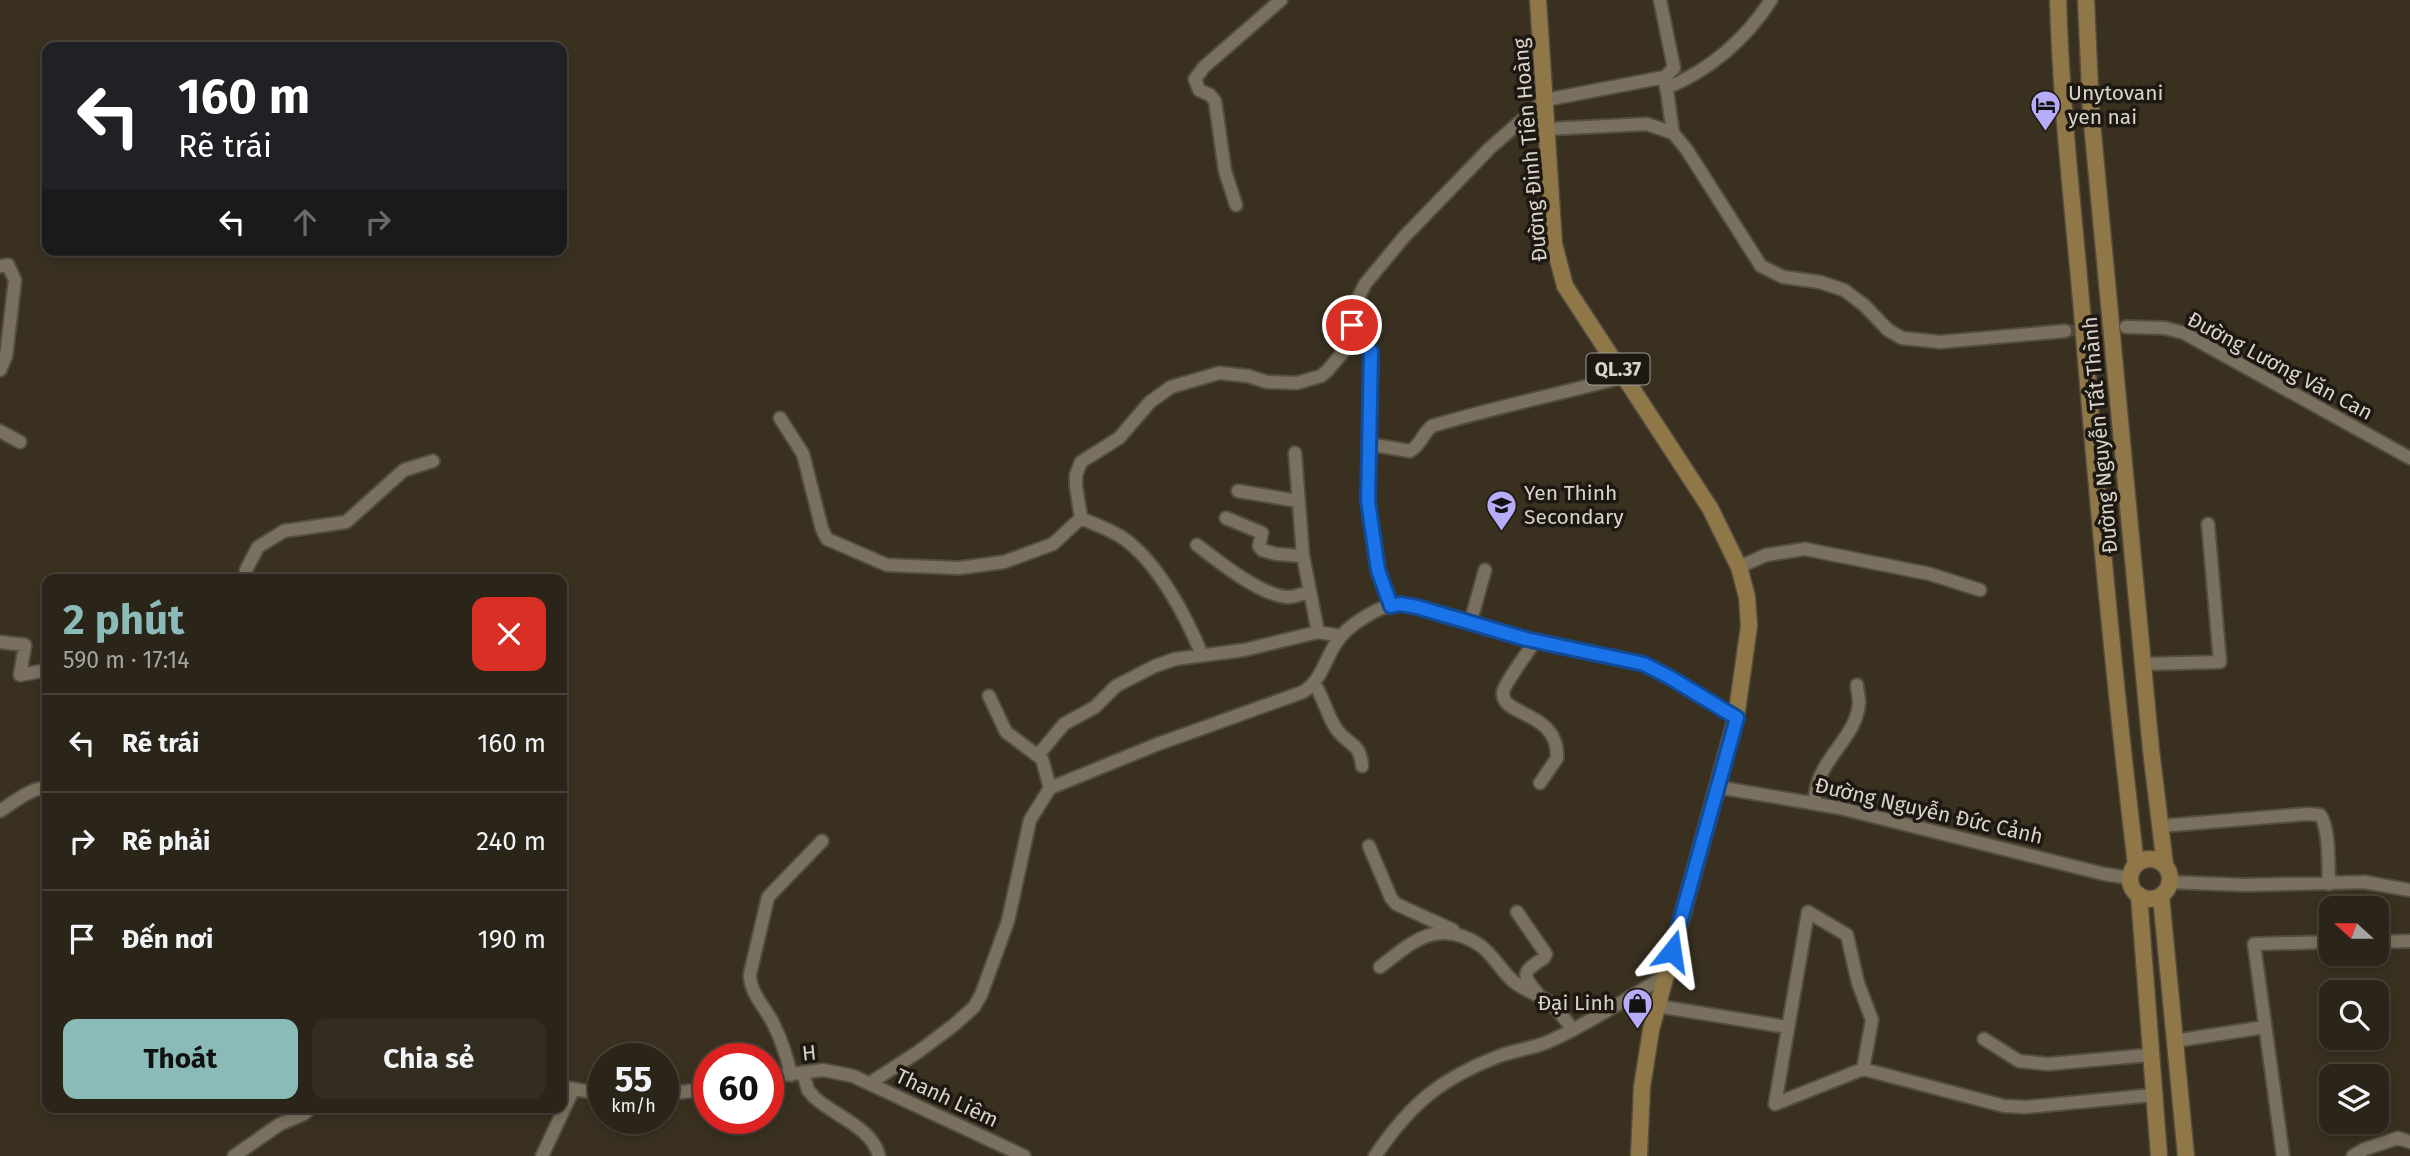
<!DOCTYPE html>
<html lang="vi">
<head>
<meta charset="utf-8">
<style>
  :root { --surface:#2b2418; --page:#332c21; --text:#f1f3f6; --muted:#a6a4a2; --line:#474137; --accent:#8bbbb9 }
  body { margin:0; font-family:"Fira Sans",sans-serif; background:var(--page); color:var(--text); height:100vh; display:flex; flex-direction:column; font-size:26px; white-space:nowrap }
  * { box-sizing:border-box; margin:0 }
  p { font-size:23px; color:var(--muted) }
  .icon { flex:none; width:38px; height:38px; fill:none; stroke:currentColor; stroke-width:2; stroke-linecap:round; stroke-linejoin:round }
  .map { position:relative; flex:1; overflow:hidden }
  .panel { position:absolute; left:42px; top:574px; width:525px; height:539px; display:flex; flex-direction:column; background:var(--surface); border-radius:14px; box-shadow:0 4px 10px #0003,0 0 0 2px var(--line) }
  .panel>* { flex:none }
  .top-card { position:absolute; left:42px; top:42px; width:525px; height:214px; border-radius:14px; box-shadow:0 4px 10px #0003,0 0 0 2px var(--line); background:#202124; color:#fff; overflow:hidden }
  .needle { width:46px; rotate:291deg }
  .controls { position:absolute; left:2319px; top:896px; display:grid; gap:14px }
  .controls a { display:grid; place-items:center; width:70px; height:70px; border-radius:14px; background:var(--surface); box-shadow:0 4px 10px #0003,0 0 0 2px var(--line); font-size:35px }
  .speed { position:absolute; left:588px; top:1043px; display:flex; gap:14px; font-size:35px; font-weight:700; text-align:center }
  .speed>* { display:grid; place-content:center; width:91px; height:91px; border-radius:50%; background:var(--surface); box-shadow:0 4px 10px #0003,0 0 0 2px var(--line); line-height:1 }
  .speed small { font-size:18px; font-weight:400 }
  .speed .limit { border:10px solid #d22; background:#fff; color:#111 }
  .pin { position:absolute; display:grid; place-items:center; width:60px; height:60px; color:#fff; margin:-30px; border:4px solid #fff; border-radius:50%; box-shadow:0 2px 7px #0007 }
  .me { position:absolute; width:77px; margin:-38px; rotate:15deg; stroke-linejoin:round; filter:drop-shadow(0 0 5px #0008) }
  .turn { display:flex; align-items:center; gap:24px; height:147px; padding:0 21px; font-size:32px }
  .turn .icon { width:91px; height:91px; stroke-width:2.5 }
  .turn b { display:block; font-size:49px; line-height:60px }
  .lanes { display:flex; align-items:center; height:66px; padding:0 21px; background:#0003; justify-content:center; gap:35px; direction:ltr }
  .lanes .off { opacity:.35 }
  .round { display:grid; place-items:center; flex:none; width:74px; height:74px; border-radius:14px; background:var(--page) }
  .headline { display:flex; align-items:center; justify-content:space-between; height:119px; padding:0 21px }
  h1 { font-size:42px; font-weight:700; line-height:52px; color:var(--accent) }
  .action { display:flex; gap:14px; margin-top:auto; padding:14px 21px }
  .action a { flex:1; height:80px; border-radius:14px; background:var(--accent); color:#111; font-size:28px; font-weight:700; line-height:80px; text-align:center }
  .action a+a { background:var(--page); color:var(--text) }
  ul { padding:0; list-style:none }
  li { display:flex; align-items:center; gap:21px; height:98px; padding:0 21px; border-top:2px solid var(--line) }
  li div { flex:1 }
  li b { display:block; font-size:26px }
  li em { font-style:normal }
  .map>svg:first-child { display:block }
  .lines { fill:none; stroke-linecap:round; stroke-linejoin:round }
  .minor-tunnel { stroke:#51483a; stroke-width:12; stroke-dasharray:12 6; stroke-linecap:butt }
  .minor-casing { stroke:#544c3f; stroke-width:16 }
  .major-casing { stroke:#544c3f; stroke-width:19 }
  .minor { stroke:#7a705f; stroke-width:12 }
  .major { stroke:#907748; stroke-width:16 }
  .route-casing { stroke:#114b97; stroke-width:18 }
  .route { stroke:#1a73e8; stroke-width:12 }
  .labels { text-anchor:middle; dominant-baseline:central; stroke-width:7; stroke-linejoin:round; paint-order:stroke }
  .shield { fill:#1d1912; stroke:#a19b93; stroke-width:2 }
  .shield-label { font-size:19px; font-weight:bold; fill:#d9d3ca }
  .poi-label { font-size:21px; fill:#d9d3ca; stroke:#1d1912; text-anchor:start }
  .street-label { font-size:21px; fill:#d9d3ca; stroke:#1d1912 }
</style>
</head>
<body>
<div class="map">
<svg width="2410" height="1156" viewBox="0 0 2410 1156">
  <rect width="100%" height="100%" fill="#393020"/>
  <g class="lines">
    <path class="minor-tunnel" d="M2065 331 2126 327"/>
    <defs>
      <path id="minor" d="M1660 0 1674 68 1665 77 1673 133
        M1666 88C1709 71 1746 39 1771 0
        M1547 129 1647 124 1673 133 1687 150 1761 266 1783 277 1820 282 1844 290 1864 305 1888 330 1902 338 1940 342 2065 331
        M1236 205 1225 171 1215 101 1210 95 1199 90 1195 79 1204 67 1281 0
        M0 266 8 265 15 280 6 356 0 370
        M2126 327 2165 328 2184 333 2410 458
        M1352 332 1372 351 1368 501 1379 570 1391 606
        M780 418 803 454 822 529 827 539 887 565 959 568 1004 562 1053 544 1081 518 1076 486V475L1081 462 1119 438 1150 402 1171 387 1219 373 1248 376 1267 382 1297 383 1321 376 1327 371 1350 344 1354 307 1365 284 1404 237 1490 148 1545 100 1665 77
        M0 431 20 442
        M1368 444 1410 451C1420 446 1423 433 1432 426 1495 407 1560 394 1623 377
        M1295 453 1303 556 1318 632
        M1238 491 1298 501
        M1081 518C1094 524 1108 529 1120 536 1157 560 1186 616 1202 655
        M1226 518 1262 533 1259 546 1262 550 1276 554 1303 556
        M1197 545C1218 561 1261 596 1288 597 1295 597 1302 594 1309 592
        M1739 567 1766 555 1805 549 1930 574 1980 590
        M246 579V570L258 547 284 531 346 522 404 470 433 461
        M1470 624 1485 570
        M1535 641C1529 651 1504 684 1503 692 1500 717 1559 710 1557 758L1540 783
        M0 642 25 645 20 675 47 670
        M2143 664 2220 662 2208 524
        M1314 683C1324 698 1327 716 1337 730 1349 746 1360 742 1362 766
        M989 696 1006 732 1042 759 1050 788
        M1039 754 1064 724 1095 707 1116 686 1155 666 1175 659 1244 650 1318 632 1340 636
        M1717 787 1840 808 2104 874 2130 878
        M1815 803C1813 761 1858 739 1859 702 1859 696 1857 690 1857 685
        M0 811C13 803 31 787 47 788
        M2161 826 2307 814 2320 815C2330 828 2328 867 2329 884
        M1369 846 1391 898 1396 904 1453 930
        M2170 882 2244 885 2364 882 2410 890
        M1517 912 1546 954 1544 958C1522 972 1521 974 1538 994
        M2376 942 2410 941
        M1380 967C1413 941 1439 917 1481 946 1494 956 1502 972 1514 982 1523 989 1533 993 1543 998 1556 1006 1564 1018 1573 1030
        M1657 1006 1787 1027
        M1984 1039 2019 1061 2048 1064 2149 1055
        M2174 1041 2265 1027
        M1863 1069 1872 1020 1858 983 1847 935 1808 912 1775 1104 1863 1069 2004 1106 2026 1107 2153 1095
        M803 1073 808 1090 814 1097C834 1116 872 1127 879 1156
        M791 1075C787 1057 781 1039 773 1023 765 1007 749 992 750 974L768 897 822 841
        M768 1077 823 1070 853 1076 1024 1156
        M870 1083 918 1052 954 1025 974 1007 981 995 1008 921 1030 820 1050 788 1158 744 1303 692C1321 681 1325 660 1336 643 1346 626 1381 604 1400 604 1406 604 1412 606 1417 607L1526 639 1644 664 1671 678 1736 718
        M562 1087 604 1094
        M663 1095 709 1088
        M234 1156 280 1124 304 1114 311 1108
        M542 1156 573 1090
        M1375 1156C1411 1103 1441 1078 1502 1055 1517 1050 1533 1048 1548 1042 1588 1024 1626 999 1664 977
        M2283 1156 2254 944 2331 942
        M2353 1156 2365 1149 2398 1138 2410 1142"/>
      <path id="major" d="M1538 0 1554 244 1565 286 1710 508 1739 567 1747 597 1749 626 1736 718 1651 1030 1642 1087 1639 1156
        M2058 0C2061 104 2073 208 2082 311 2097 496 2114 681 2136 865
        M2086 0 2091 112 2151 750 2165 865
        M2130 879a20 20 0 1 1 40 0a20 20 0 1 1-40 0Z
        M2139 895 2159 1156
        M2161 896 2186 1156"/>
    </defs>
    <use href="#minor" class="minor-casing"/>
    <use href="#major" class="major-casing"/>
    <use href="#minor" class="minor"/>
    <use href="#major" class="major"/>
  </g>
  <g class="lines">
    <defs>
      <path id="route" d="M1352 325V332L1371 351 1368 501 1378 570 1391 606 1400 604 1417 607 1526 639 1644 664 1671 678 1737 718 1672 951"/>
    </defs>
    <use href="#route" class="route-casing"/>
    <use href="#route" class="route"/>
  </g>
  <defs>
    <symbol id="hotel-pin" viewBox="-11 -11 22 30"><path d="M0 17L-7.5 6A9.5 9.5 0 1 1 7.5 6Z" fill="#b6acf8" stroke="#1d1912"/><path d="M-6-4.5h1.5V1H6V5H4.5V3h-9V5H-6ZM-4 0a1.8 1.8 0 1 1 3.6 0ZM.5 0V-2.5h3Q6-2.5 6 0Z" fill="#111"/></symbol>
    <symbol id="school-pin" viewBox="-11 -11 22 30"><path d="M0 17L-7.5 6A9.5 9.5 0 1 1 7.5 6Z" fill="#b6acf8" stroke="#1d1912"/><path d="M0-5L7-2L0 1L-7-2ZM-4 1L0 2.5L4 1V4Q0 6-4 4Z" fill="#111"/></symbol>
    <symbol id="shop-pin" viewBox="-11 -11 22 30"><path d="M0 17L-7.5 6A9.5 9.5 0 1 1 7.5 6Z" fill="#b6acf8" stroke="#1d1912"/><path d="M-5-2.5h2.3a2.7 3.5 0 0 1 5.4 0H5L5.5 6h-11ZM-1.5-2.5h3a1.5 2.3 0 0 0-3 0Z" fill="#111"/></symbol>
  </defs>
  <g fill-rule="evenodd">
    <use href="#hotel-pin" x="2028" y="88" width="35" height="47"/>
    <use href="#school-pin" x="1484" y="488" width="35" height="47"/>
    <use href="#shop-pin" x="1620" y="986" width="35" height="47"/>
  </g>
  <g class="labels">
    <rect class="shield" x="1586.5" y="353.5" width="63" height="31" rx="5"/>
    <g class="shield-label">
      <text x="1618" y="369">QL.37</text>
    </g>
    <g class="poi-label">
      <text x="2068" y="93">Unytovani<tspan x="2068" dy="24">yen nai</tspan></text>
      <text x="1524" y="493">Yen Thinh<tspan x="1524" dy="24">Secondary</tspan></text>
      <text x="1615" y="1003" text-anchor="end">Đại Linh</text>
    </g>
    <g class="street-label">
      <text transform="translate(1530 150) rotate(-95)">Đường Đinh Tiên Hoàng</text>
      <text transform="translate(2280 366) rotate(28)">Đường Lương Văn Can</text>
      <text transform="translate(2100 435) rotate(-95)">Đường Nguyễn Tất Thành</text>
      <text transform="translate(1929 811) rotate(13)">Đường Nguyễn Đức Cảnh</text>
      <text transform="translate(809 1053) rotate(-6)">H</text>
      <text transform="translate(947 1098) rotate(25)">Thanh Liêm</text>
    </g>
  </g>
</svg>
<div class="controls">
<a><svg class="needle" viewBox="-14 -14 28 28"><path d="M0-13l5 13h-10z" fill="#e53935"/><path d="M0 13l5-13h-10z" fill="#a6a4a2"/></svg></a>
<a><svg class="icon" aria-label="search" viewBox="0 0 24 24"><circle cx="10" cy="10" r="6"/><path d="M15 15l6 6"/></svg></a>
<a><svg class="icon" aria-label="layers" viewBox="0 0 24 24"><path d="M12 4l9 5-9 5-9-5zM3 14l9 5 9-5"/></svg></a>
</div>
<div class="speed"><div>55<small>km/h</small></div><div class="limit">60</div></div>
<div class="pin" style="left:1352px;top:325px;background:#d93025"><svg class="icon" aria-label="arrive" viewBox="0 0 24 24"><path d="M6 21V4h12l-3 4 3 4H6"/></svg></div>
<svg class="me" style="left:1672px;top:951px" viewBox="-20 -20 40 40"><path d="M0-17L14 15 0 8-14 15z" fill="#1a73e8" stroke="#fff" stroke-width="4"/></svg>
<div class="top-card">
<div class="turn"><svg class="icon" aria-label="left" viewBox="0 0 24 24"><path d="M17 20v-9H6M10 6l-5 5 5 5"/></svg><div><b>160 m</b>Rẽ trái</div></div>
<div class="lanes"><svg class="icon" aria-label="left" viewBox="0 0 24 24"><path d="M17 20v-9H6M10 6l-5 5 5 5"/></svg><svg class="icon off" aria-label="ahead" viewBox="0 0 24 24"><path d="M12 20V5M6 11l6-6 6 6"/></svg><svg class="icon off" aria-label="right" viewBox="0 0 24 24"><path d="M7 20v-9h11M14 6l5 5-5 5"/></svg></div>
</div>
<section class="panel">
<div class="headline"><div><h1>2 phút</h1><p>590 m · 17:14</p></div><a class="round" style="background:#d93025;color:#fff"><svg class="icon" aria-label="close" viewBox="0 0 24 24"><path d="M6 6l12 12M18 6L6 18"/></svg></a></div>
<ul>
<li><svg class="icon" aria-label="left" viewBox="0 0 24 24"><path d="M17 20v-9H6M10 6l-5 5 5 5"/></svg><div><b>Rẽ trái</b></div><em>160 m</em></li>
<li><svg class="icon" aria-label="right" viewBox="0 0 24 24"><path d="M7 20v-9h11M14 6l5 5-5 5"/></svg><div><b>Rẽ phải</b></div><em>240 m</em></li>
<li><svg class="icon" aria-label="arrive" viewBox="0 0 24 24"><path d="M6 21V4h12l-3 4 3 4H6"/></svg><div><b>Đến nơi</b></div><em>190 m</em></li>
</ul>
<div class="action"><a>Thoát</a><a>Chia sẻ</a></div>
</section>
</div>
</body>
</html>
